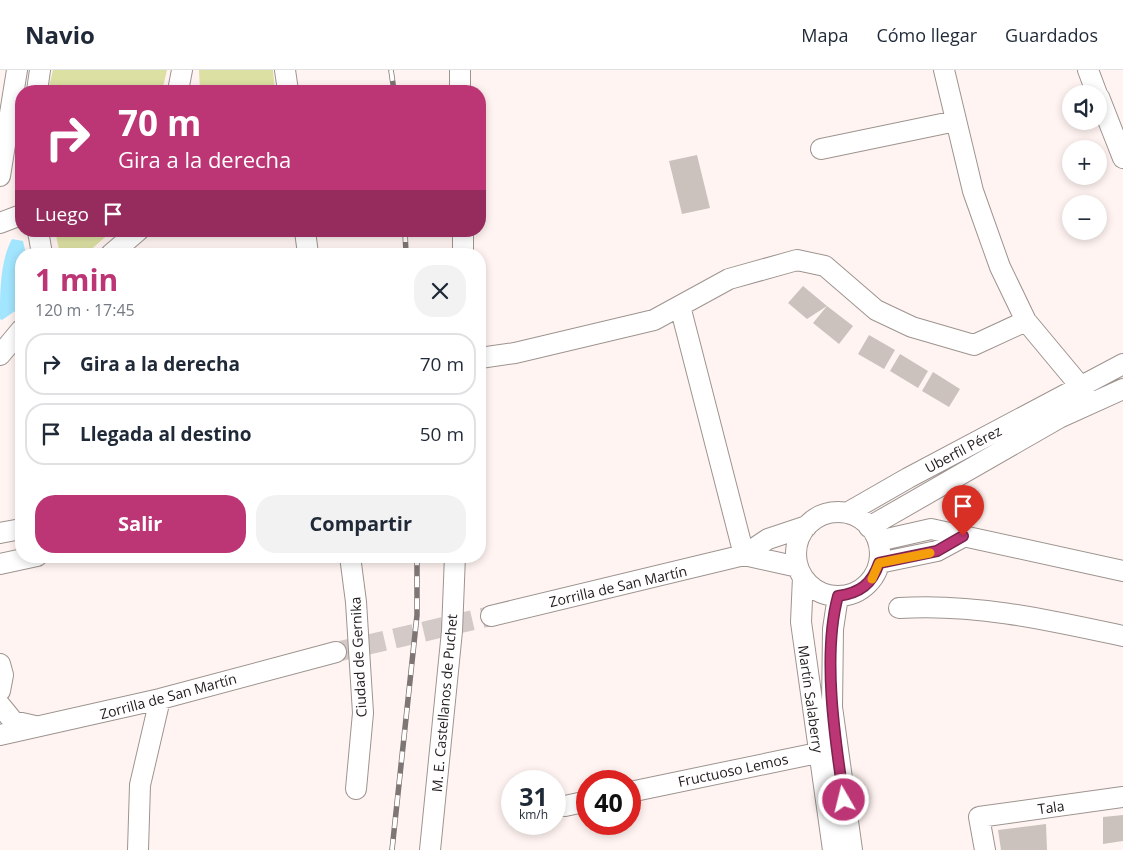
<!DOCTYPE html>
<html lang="es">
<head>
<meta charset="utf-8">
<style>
  :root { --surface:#fff; --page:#f2f2f3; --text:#1f2937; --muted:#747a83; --line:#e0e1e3; --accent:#bc3676 }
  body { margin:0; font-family:"Open Sans",sans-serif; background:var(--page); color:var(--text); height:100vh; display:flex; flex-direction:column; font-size:19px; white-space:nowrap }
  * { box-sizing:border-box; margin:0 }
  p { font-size:16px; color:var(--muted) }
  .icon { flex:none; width:28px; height:28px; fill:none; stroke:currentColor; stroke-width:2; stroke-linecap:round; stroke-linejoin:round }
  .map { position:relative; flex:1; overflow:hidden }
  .details { position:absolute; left:15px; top:178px; width:471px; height:315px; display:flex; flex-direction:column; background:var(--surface); border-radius:20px; box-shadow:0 2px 8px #0003 }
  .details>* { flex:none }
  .banner { position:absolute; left:15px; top:15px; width:471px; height:152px; border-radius:20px; box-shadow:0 2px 8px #0003; background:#bc3676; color:#fff; overflow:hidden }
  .tools { position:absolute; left:1062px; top:15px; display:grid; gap:10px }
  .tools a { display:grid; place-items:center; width:45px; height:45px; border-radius:50%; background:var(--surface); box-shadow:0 2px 8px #0003; font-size:25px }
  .speed { position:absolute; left:501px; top:700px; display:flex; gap:10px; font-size:25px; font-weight:700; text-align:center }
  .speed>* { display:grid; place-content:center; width:65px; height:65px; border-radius:50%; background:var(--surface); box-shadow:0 2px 8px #0003; line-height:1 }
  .speed small { font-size:12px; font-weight:400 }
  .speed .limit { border:8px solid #d22; background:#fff; color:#111 }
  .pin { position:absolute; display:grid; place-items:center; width:42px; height:42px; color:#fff; margin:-51px -21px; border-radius:50% 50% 50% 0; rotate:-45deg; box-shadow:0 0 5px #0007 }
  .pin .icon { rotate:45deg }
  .me { position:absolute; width:55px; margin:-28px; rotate:352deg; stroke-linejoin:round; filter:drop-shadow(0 0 4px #0008) }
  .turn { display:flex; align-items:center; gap:18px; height:105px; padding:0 20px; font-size:22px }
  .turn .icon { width:65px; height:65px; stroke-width:2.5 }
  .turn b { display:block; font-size:35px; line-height:42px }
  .then { display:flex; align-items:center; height:48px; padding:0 20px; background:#0003; gap:10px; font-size:19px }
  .round { display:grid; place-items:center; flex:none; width:52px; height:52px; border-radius:20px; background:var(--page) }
  .summary { display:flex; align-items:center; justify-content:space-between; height:85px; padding:0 20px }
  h1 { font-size:30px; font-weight:700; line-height:38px; color:var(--accent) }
  .button { display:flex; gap:10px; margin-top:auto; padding:10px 20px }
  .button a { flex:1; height:58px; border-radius:20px; background:var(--accent); color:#fff; font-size:20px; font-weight:700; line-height:58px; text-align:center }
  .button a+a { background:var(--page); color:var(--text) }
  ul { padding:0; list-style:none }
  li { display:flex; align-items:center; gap:15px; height:62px; margin:0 10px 8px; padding:0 10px; border:2px solid var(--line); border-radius:20px }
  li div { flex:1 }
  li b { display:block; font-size:19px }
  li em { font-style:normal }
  header { display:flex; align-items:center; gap:30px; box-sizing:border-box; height:70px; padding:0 25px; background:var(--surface); border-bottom:1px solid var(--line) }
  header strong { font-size:24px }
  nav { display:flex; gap:28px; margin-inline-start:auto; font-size:18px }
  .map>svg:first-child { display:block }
  .green { fill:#dce0a2 }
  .water { fill:#a2e5fe }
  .building { fill:#cbc2bd }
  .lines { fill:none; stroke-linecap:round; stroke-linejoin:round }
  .minor-tunnel { stroke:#d3cac7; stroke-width:20; stroke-dasharray:20 10; stroke-linecap:butt }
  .minor-casing { stroke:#9d9490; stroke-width:22 }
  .minor { stroke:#fff; stroke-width:20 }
  .rail-casing { stroke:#7d7674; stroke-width:5.5 }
  .rail { stroke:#fff; stroke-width:4; stroke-dasharray:11; stroke-linecap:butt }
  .route-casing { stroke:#7a234d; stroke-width:12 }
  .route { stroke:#bc3676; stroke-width:9 }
  .slow { stroke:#f59e0b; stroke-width:9 }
  .labels { text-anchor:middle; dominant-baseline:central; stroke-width:4; stroke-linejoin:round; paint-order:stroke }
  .street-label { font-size:14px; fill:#252120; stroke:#fff }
</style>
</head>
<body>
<header>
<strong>Navio</strong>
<nav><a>Mapa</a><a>Cómo llegar</a><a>Guardados</a></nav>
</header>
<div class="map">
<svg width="1123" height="780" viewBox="0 0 1123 780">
  <rect width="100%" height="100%" fill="#fff4f1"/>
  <path class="green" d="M53 0H167L162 21H48Z
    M199 0H273L275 21H200Z
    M55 161H112L86 184H60Z"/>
  <path class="water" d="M12 169 23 171 26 184H21V237L2 250 0 249C0 222 0 191 12 169Z"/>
  <path class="building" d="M697 85 710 138 682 144 669 91Z
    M803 216 827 236 807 249 788 233Z
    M827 236 853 256 839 274 813 253Z
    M869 265 895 280 884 299 858 284Z
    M900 284 928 301 918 318 890 301Z
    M933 302 960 319 949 337 922 321Z
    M1123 745V771L1103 774V747Z
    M1046 754 1047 780H1001L998 760Z"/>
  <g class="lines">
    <path class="minor-tunnel" d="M336 582 491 546"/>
    <defs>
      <path id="minor" d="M285 0 288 21
        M460 0V21
        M944 0 973 121 1000 197 1026 251 1081 317 1089 334
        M1088 0 1097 24
        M37 21 40 0
        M178 21 182 0
        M1099 27 1123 88
        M821 79 956 51
        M0 106 17 0
        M0 153 21 145
        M38 161 42 184
        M305 161 308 184
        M463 161V184
        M111 184 138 161
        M680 236 744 485
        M0 285 21 260
        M480 288 515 283 654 250 729 209 797 190 825 196 876 240 912 257 974 275 1026 251
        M796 484a42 42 0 1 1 84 0a42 42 0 1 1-84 0Z
        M847 443 908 408 1123 294
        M869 457 1059 348 1123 319
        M0 463 21 459
        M878 471 931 459 1123 501
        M744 485 798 497
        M350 486 356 532 363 643 356 719
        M879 493 937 481 963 467
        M0 494 37 486
        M803 507 801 552 833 780
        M838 526 833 559 832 637 852 780
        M899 538C974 533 1049 550 1123 566
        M491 546 744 485 768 469 807 456
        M0 594 3 605 0 621
        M0 635 13 651 35 656
        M0 665 160 629 336 582
        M630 722 832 680
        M565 736 588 731
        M138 780 140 715 160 629
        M430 780 452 561 455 486
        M985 780 979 747 1123 727"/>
    </defs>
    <use href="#minor" class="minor-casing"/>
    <use href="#minor" class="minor"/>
    <defs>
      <path id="rail" d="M391 0 394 21
        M405 161 406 184
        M392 780 417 545V486"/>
    </defs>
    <use href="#rail" class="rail-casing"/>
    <use href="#rail" class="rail"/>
  </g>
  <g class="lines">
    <defs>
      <path id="route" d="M844 730C835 670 822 585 838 526 860 523 872 514 879 493L937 481 963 466"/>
    </defs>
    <use href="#route" class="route-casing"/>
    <use href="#route" class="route"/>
    <path class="slow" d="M872 509 879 493 930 483"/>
  </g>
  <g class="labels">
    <g class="street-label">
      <text transform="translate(963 379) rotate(-28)">Uberfil Pérez</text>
      <text transform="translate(618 516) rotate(-13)">Zorrilla de San Martín</text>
      <text transform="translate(358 587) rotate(-93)">Ciudad de Gernika</text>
      <text transform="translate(168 626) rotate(-15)">Zorrilla de San Martín</text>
      <text transform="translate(811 629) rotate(82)">Martín Salaberry</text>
      <text transform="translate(444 633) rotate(-85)">M. E. Castellanos de Puchet</text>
      <text transform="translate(733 700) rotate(-12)">Fructuoso Lemos</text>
      <text transform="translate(1051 737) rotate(-8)">Tala</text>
    </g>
  </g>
</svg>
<div class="tools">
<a><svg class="icon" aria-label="sound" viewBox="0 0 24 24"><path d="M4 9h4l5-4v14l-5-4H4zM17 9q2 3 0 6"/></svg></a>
<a>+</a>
<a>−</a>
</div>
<div class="speed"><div>31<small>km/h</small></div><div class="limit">40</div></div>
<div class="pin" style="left:963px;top:466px;background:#d93025"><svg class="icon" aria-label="arrive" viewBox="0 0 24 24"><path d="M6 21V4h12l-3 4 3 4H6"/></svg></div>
<svg class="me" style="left:844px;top:730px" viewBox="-20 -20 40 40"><circle r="17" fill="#bc3676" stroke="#fff" stroke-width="3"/><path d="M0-11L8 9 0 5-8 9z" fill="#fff"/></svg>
<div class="banner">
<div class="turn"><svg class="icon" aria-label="right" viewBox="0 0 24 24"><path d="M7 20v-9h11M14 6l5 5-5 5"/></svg><div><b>70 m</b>Gira a la derecha</div></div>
<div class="then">Luego<svg class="icon" aria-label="arrive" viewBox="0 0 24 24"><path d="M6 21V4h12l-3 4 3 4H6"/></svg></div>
</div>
<section class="details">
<div class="summary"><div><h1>1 min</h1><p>120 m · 17:45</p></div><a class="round"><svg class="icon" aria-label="close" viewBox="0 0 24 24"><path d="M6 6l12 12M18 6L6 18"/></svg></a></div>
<ul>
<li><svg class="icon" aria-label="right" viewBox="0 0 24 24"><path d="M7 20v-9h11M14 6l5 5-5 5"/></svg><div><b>Gira a la derecha</b></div><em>70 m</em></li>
<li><svg class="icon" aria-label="arrive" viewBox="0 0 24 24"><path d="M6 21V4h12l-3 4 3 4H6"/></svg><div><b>Llegada al destino</b></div><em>50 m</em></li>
</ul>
<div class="button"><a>Salir</a><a>Compartir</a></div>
</section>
</div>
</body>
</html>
